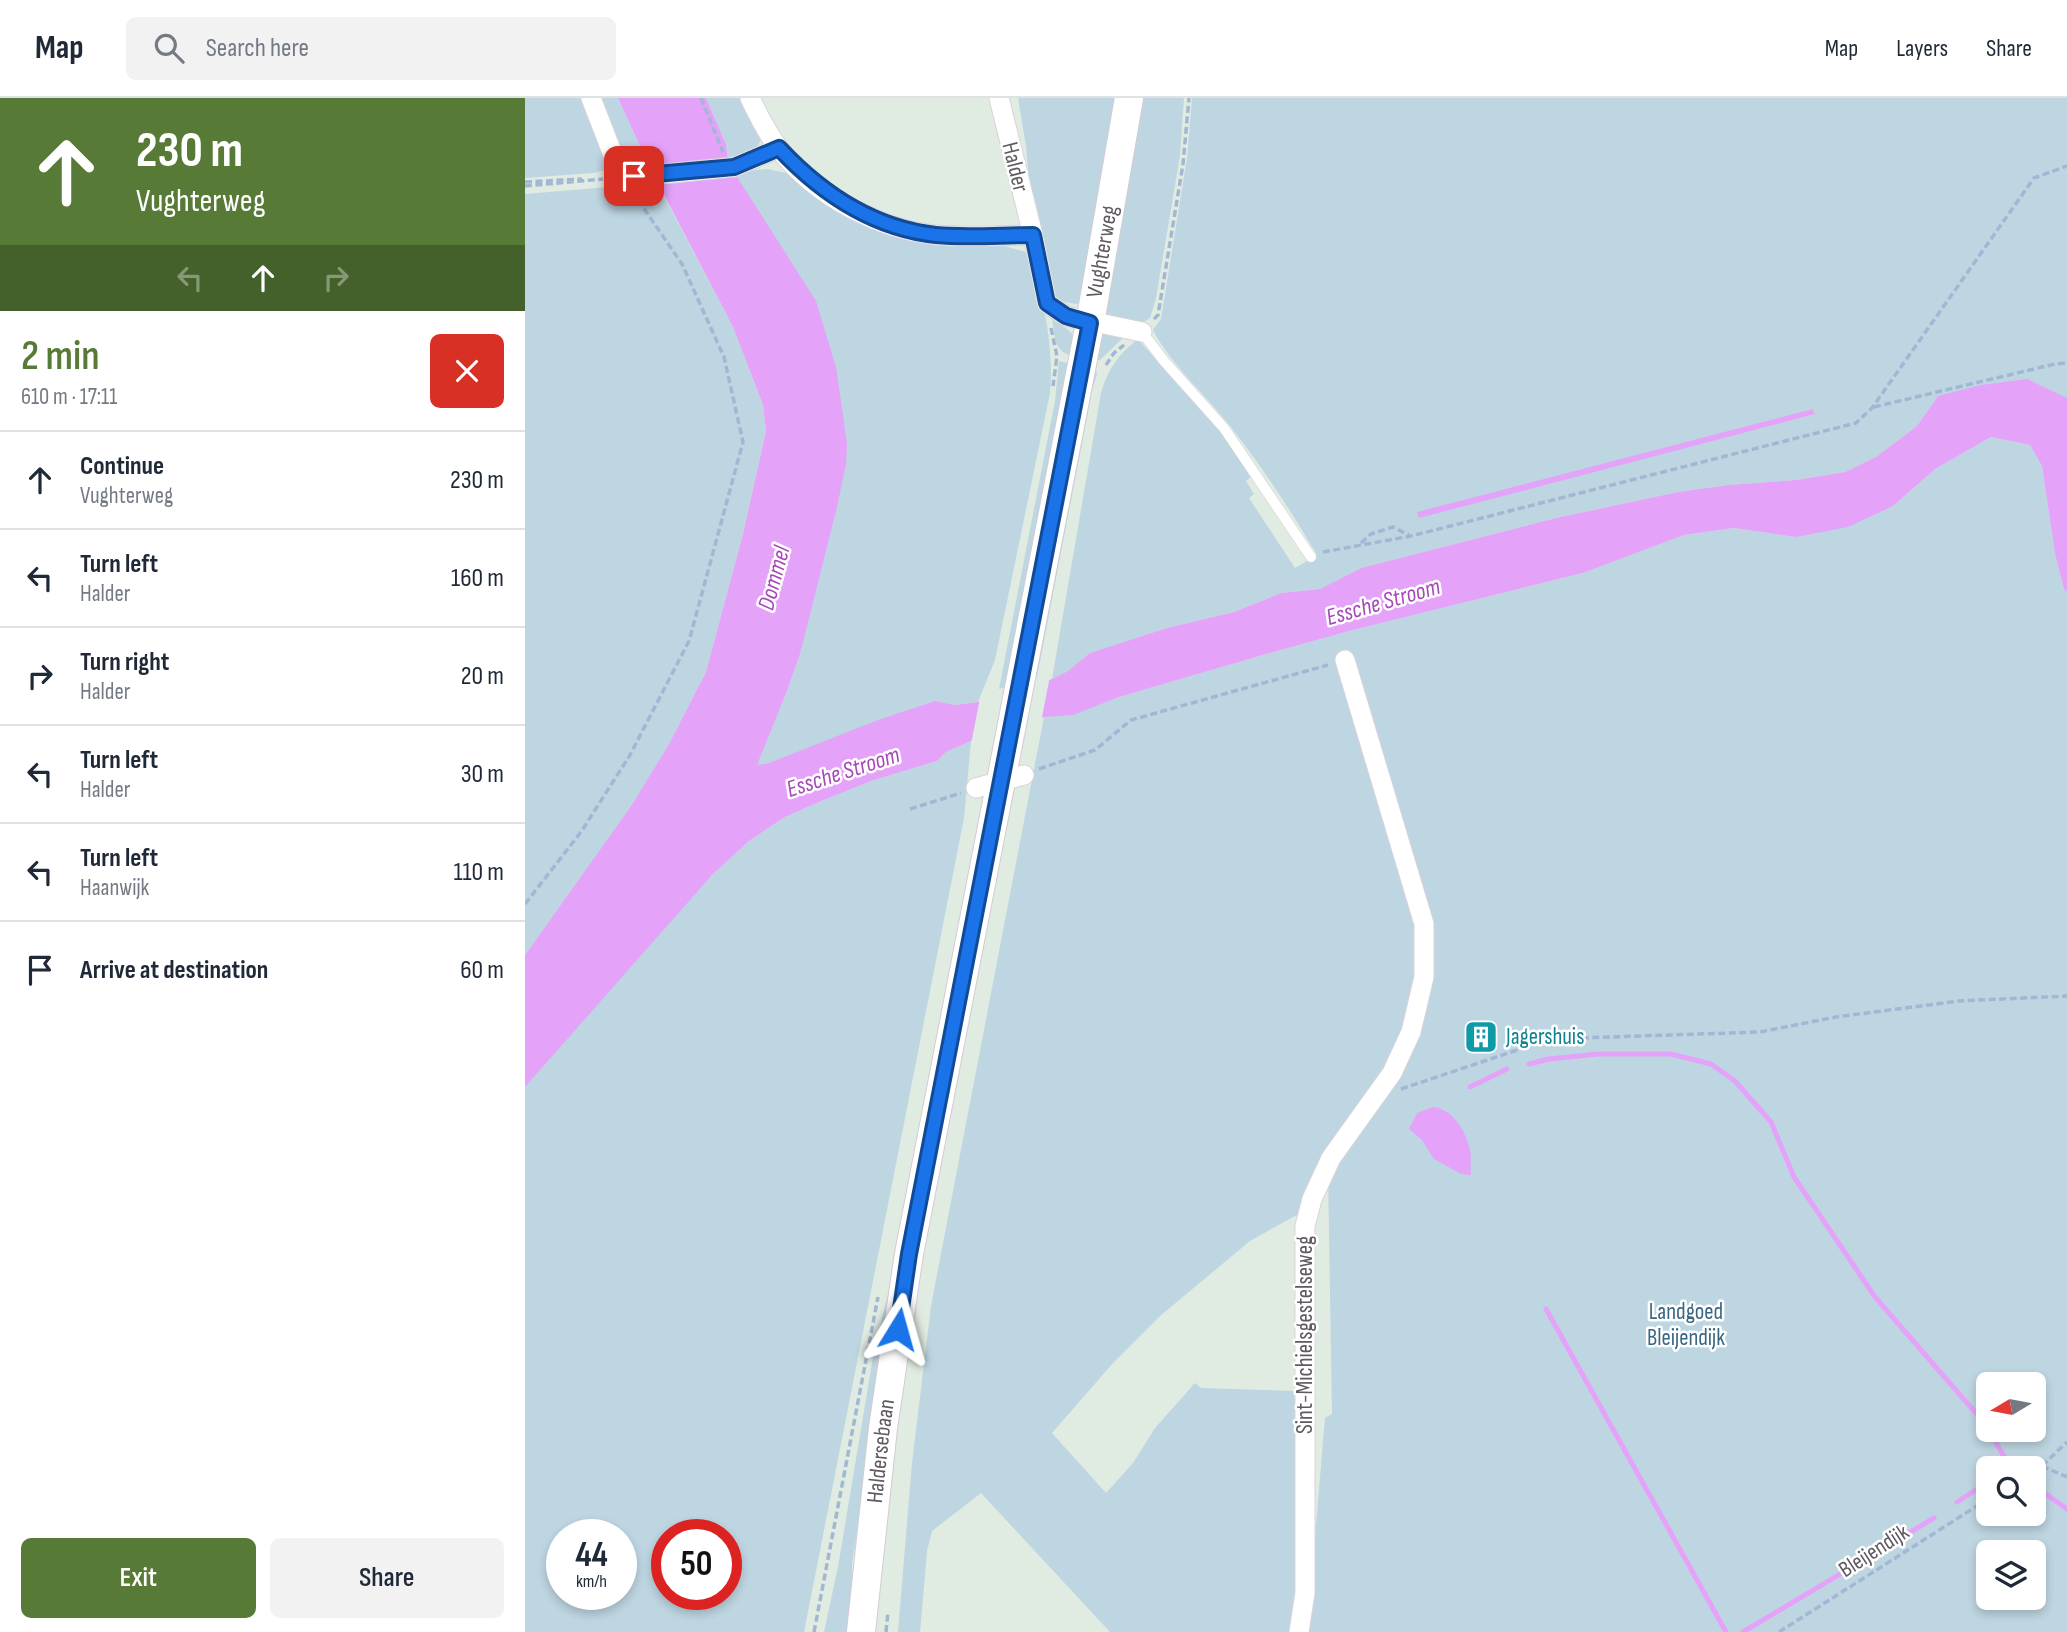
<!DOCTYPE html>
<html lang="en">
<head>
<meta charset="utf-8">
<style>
  :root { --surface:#fff; --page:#f2f2f3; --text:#1f2937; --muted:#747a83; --line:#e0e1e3; --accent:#577a36 }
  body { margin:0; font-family:"Sofia Sans Condensed",sans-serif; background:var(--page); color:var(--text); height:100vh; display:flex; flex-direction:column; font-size:26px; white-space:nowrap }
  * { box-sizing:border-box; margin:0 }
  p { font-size:23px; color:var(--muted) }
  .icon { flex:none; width:38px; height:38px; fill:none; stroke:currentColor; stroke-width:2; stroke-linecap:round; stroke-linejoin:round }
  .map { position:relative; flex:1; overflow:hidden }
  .side { display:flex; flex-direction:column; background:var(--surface); width:525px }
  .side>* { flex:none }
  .top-card { background:#577a36; color:#fff; overflow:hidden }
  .needle { width:46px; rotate:260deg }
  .tools { position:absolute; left:1451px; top:1274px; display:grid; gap:14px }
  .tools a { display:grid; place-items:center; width:70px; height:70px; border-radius:10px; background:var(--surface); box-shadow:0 4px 10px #0003; font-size:35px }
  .speed { position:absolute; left:21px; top:1421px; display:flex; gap:14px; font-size:35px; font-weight:700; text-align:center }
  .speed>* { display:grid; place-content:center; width:91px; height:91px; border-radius:50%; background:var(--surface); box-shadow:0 4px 10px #0003; line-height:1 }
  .speed small { font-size:18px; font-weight:400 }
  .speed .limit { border:10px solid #d22; background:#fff; color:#111 }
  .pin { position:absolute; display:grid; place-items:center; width:60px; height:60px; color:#fff; margin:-30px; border-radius:14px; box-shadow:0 4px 10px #0006 }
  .me { position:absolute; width:77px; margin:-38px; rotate:8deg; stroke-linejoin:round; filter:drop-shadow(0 0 5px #0008) }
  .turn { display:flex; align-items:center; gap:24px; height:147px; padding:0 21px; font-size:32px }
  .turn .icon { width:91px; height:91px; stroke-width:2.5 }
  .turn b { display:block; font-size:49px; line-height:60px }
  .lanes { display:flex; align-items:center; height:66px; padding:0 21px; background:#0003; justify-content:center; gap:35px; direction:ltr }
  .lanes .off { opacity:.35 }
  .round { display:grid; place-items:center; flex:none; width:74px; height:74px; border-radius:10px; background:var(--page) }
  .overview { display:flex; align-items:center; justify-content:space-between; height:119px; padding:0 21px }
  h1 { font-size:42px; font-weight:600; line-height:52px; color:var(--accent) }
  .button { display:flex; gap:14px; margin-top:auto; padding:14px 21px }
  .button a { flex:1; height:80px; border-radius:10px; background:var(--accent); color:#fff; font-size:28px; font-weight:600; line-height:80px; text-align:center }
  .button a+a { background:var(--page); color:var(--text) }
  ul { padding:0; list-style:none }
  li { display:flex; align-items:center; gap:21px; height:98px; padding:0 21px; border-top:2px solid var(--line) }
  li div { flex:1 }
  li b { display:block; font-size:26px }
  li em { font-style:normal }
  header { display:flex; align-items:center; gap:42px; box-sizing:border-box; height:98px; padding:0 35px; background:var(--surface); border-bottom:2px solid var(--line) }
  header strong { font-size:33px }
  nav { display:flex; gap:38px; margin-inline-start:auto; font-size:24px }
  .search { width:490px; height:63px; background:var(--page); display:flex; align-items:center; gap:18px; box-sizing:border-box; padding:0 24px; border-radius:10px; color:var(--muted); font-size:26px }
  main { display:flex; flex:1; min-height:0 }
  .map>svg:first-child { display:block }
  .green { fill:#bed6e2; fill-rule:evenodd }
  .water { fill:#e4a2f9 }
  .pier { fill:#e0ebe1 }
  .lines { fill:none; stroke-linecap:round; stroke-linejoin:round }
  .stream { stroke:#e4a2f9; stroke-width:5 }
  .lane-casing { stroke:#d9d3da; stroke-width:11 }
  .street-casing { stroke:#d9d3da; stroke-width:21 }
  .secondary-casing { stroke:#d3cbd3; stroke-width:30 }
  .path { stroke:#a2b7d3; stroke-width:3.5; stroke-dasharray:7 3.5; stroke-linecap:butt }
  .lane { stroke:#fff; stroke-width:10 }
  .street { stroke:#fff; stroke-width:19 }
  .secondary { stroke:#fff; stroke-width:28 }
  .route-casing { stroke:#114b97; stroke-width:18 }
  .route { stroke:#1a73e8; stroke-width:12 }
  .labels { text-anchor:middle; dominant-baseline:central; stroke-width:5; stroke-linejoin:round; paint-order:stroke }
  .street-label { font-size:23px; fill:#605961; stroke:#fff }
  .culture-label { font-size:23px; fill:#0d838f; stroke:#fff; text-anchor:start }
  .park-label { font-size:23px; fill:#396680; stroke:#fff }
  .water-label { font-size:24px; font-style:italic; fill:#a747ba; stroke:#fff }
</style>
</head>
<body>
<header>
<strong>Map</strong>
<div class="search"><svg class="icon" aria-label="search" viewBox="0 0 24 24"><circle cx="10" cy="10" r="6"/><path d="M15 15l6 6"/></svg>Search here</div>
<nav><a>Map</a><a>Layers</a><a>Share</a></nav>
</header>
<main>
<section class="side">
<div class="top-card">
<div class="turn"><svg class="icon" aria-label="ahead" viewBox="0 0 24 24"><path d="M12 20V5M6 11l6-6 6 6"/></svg><div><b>230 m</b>Vughterweg</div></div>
<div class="lanes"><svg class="icon off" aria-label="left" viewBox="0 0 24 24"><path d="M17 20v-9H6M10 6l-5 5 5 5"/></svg><svg class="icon" aria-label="ahead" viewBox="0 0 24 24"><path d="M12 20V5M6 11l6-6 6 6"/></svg><svg class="icon off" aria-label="right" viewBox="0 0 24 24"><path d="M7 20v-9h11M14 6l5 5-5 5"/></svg></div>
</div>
<div class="overview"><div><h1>2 min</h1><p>610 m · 17:11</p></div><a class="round" style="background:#d93025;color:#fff"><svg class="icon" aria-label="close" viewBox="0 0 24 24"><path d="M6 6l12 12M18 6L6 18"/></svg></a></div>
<ul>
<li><svg class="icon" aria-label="ahead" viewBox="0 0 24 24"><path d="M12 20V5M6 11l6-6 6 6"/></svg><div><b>Continue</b><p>Vughterweg</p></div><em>230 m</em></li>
<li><svg class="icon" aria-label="left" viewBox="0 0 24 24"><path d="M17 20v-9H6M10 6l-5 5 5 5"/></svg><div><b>Turn left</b><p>Halder</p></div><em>160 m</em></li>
<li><svg class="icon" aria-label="right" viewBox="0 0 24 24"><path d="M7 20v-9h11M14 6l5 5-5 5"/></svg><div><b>Turn right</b><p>Halder</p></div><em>20 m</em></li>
<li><svg class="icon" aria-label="left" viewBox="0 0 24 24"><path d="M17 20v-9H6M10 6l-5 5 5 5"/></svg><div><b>Turn left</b><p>Halder</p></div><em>30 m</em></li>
<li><svg class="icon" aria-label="left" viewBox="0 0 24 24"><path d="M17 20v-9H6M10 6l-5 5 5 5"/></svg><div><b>Turn left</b><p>Haanwijk</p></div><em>110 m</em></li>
<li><svg class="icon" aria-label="arrive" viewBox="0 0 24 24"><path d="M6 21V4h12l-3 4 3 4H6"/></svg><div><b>Arrive at destination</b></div><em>60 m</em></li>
</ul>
<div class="button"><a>Exit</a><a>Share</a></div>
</section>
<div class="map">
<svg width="1542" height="1534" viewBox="0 0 1542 1534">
  <rect width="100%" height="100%" fill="#e0ebe1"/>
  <path class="green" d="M0 0H60L85 71 68 75 0 80Z
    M76 0H93L125 70H102Z
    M181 0H219L237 39 230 53 203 62 201 46Z
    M493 0H596L559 201 552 206 533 203 528 196 505 93 501 48Z
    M614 0H659L655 58 631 200 625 220 616 226 581 217Z
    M667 0H1542V300L1413 298 1392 328 1351 359 1320 374 1271 382 1203 387 1153 394 1031 420 836 470 795 491 756 495 709 514 642 530 566 555 543 573 527 581 576 295C583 271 593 257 613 241L703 343 726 379 721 383 729 396 724 400 770 470 792 457C766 413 737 368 705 328 680 296 647 268 628 232L636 221 662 60ZM1288 311 1290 316 894 419Z
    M242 71 271 77 288 93 446 145 479 148 501 154C519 197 529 248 525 295L470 562 453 604 430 607 409 603 244 665 231 668 262 593 275 556 322 345 319 325 209 74Z
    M132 85 208 229 238 307 241 333 218 436 181 574 144 646 106 708 0 857V96Z
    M527 222C546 232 553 236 549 258 528 254 531 241 527 222Z
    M583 235 600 238 575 262 568 261 575 237Z
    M534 263 548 266 485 588 474 591 530 303Z
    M566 270 571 272 572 276 567 293 512 579 505 581Z
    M1466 339 1505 347 1517 368 1530 456 1539 491 1542 494V1534H782L800 1320 807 1316 803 1073 786 1109 725 1143 635 1218 588 1265 527 1335 581 1395 608 1365 630 1330 670 1285 676 1290 769 1293 779 1386 767 1534H585L456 1395 407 1433 402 1453 395 1534H373L387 1365 406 1208 519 619 548 616 594 599 731 559 828 532 1058 475 1159 437 1209 430 1271 439 1368 408 1410 371ZM1463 1286H1508V1332H1463ZM1463 1370H1508V1416H1463ZM1463 1454H1508V1500H1463Z
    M446 643 439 720 279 1534H0V989L151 815 187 777 224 743 260 719 294 704 346 683 412 663 421 654ZM37 1437H96V1496H37ZM142 1437H201V1496H142Z
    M378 1140 327 1466 328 1502 325 1534H299L313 1469 350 1247Z"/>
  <path class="water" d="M93 0H181L201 46 203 62 209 74 291 203 311 269 322 345 321 366 312 409 275 556 262 593 232 667 244 665 353 622 410 603 430 607 453 604 527 581 543 573 565 555 642 530 709 514 756 495 795 491 836 470 1031 420 1153 394 1203 387 1271 382 1320 374 1351 359 1392 328 1413 298 1456 287 1502 281 1542 300V494L1539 491 1530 456 1517 368 1505 347 1466 339 1410 371 1368 408 1323 429 1271 439 1209 430 1159 437 1058 475 828 532 731 559 594 599 548 617 519 619 446 643 421 654 412 663 346 683 294 704 260 719 224 743 187 777 0 989V857L106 708 144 646 181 574 218 436 241 333 238 307 208 229 125 70Z
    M1288 311 1290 316 894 420 892 414Z
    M908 1009C927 1011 939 1030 944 1048 947 1056 945 1068 946 1077L936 1076 909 1061 897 1042 884 1031 892 1015Z"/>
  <path class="pier" d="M525 578 516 624 446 646 455 600Z"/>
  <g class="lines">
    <path class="stream" d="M1004 966 1024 961 1073 956H1146L1186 966 1210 983 1246 1024 1269 1079 1350 1199 1463 1329
      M945 989 982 971
      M1021 1211 1201 1534
      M1464 1332 1478 1357 1488 1369
      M1510 1388 1542 1411
      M1432 1404 1463 1384
      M1218 1534 1409 1420"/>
    <defs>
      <path id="lane" d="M617 234 639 263 699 330 786 459"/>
      <path id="street" d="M66 0 97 80 209 69 254 50
        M225 0C233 17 243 36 254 51 291 98 352 131 411 137 443 140 476 137 508 137
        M474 0 508 137 522 205 541 218 617 234
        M451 690 499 677
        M774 1534 780 1495V1128L787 1101 806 1060 867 975 886 934 899 879V826L820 562"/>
      <g id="secondary">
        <path id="s1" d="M336 1534 358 1330 384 1156 565 225 604 0"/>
      </g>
    </defs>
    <use href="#lane" class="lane-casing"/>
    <use href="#street" class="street-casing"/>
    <use href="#secondary" class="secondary-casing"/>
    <path class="path" d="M176 0 198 54
      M0 84 57 81
      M0 88 78 81
      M629 221 633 217 658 66 664 0
      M526 230 532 258 528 288
      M581 267 589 255 599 247
      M1349 309 1530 266 1542 265
      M836 445 846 436 868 429 884 437
      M798 454 886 438 1331 325 1347 310 1509 80 1542 68
      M514 671 570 652 606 622 803 567
      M385 711 436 695
      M0 806 56 734 105 657 164 543 218 344 199 259 157 166 109 96
      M876 991 1025 941 1235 934 1311 919 1434 903 1542 898
      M1517 1368 1542 1379
      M1508 1373 1517 1368 1542 1344
      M289 1534 353 1199
      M361 1534 363 1514
      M1254 1534 1463 1401"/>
    <use href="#lane" class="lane"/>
    <use href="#street" class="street"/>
    <use href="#secondary" class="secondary"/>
  </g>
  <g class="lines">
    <defs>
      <path id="route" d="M109 78 209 69 254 50C296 95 347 130 411 137 442 140 476 137 508 137L522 205 541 218 565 225 384 1156 373 1231"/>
    </defs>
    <use href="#route" class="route-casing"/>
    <use href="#route" class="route"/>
  </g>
  <defs>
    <symbol id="building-square" viewBox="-11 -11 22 22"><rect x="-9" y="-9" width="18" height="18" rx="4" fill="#0f9aa8" stroke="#fff"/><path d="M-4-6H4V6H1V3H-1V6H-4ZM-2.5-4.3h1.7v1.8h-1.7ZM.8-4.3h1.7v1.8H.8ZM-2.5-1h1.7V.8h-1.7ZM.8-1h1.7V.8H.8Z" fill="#fff"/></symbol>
  </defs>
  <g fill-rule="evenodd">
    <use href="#building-square" x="937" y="920" width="38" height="38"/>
  </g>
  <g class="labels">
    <g class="street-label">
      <text transform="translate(490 69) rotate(76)">Halder</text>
      <text stroke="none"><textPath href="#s1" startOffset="1402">Vughterweg</textPath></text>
      <text transform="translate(780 1237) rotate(-90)">Sint-Michielsgestelseweg</text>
      <text stroke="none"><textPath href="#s1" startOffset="182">Haldersebaan</textPath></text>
      <text transform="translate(1349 1453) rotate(-33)">Bleijendijk</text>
    </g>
    <g class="culture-label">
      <text x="981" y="939">Jagershuis</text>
    </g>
    <g class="park-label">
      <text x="1161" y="1214">Landgoed<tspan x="1161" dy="26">Bleijendijk</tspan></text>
    </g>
    <g class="water-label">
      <text transform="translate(249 480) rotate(-75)">Dommel</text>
      <text transform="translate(858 504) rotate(-16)">Essche Stroom</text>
      <text transform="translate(318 674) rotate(-18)">Essche Stroom</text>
    </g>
  </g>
</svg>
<div class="tools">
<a><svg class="needle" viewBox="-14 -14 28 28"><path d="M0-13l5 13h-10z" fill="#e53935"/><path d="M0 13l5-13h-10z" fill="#747a83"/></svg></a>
<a><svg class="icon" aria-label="search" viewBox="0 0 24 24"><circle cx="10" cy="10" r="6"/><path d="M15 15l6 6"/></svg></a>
<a><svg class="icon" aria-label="layers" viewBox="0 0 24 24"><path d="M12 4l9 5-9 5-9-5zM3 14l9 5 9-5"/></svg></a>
</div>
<div class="speed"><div>44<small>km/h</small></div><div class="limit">50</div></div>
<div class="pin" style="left:109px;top:78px;background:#d93025"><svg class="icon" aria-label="arrive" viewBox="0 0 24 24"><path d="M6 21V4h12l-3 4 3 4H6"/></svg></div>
<svg class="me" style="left:373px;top:1231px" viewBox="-20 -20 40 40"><path d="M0-17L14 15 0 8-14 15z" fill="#1a73e8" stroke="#fff" stroke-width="4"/></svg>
</div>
</main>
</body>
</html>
